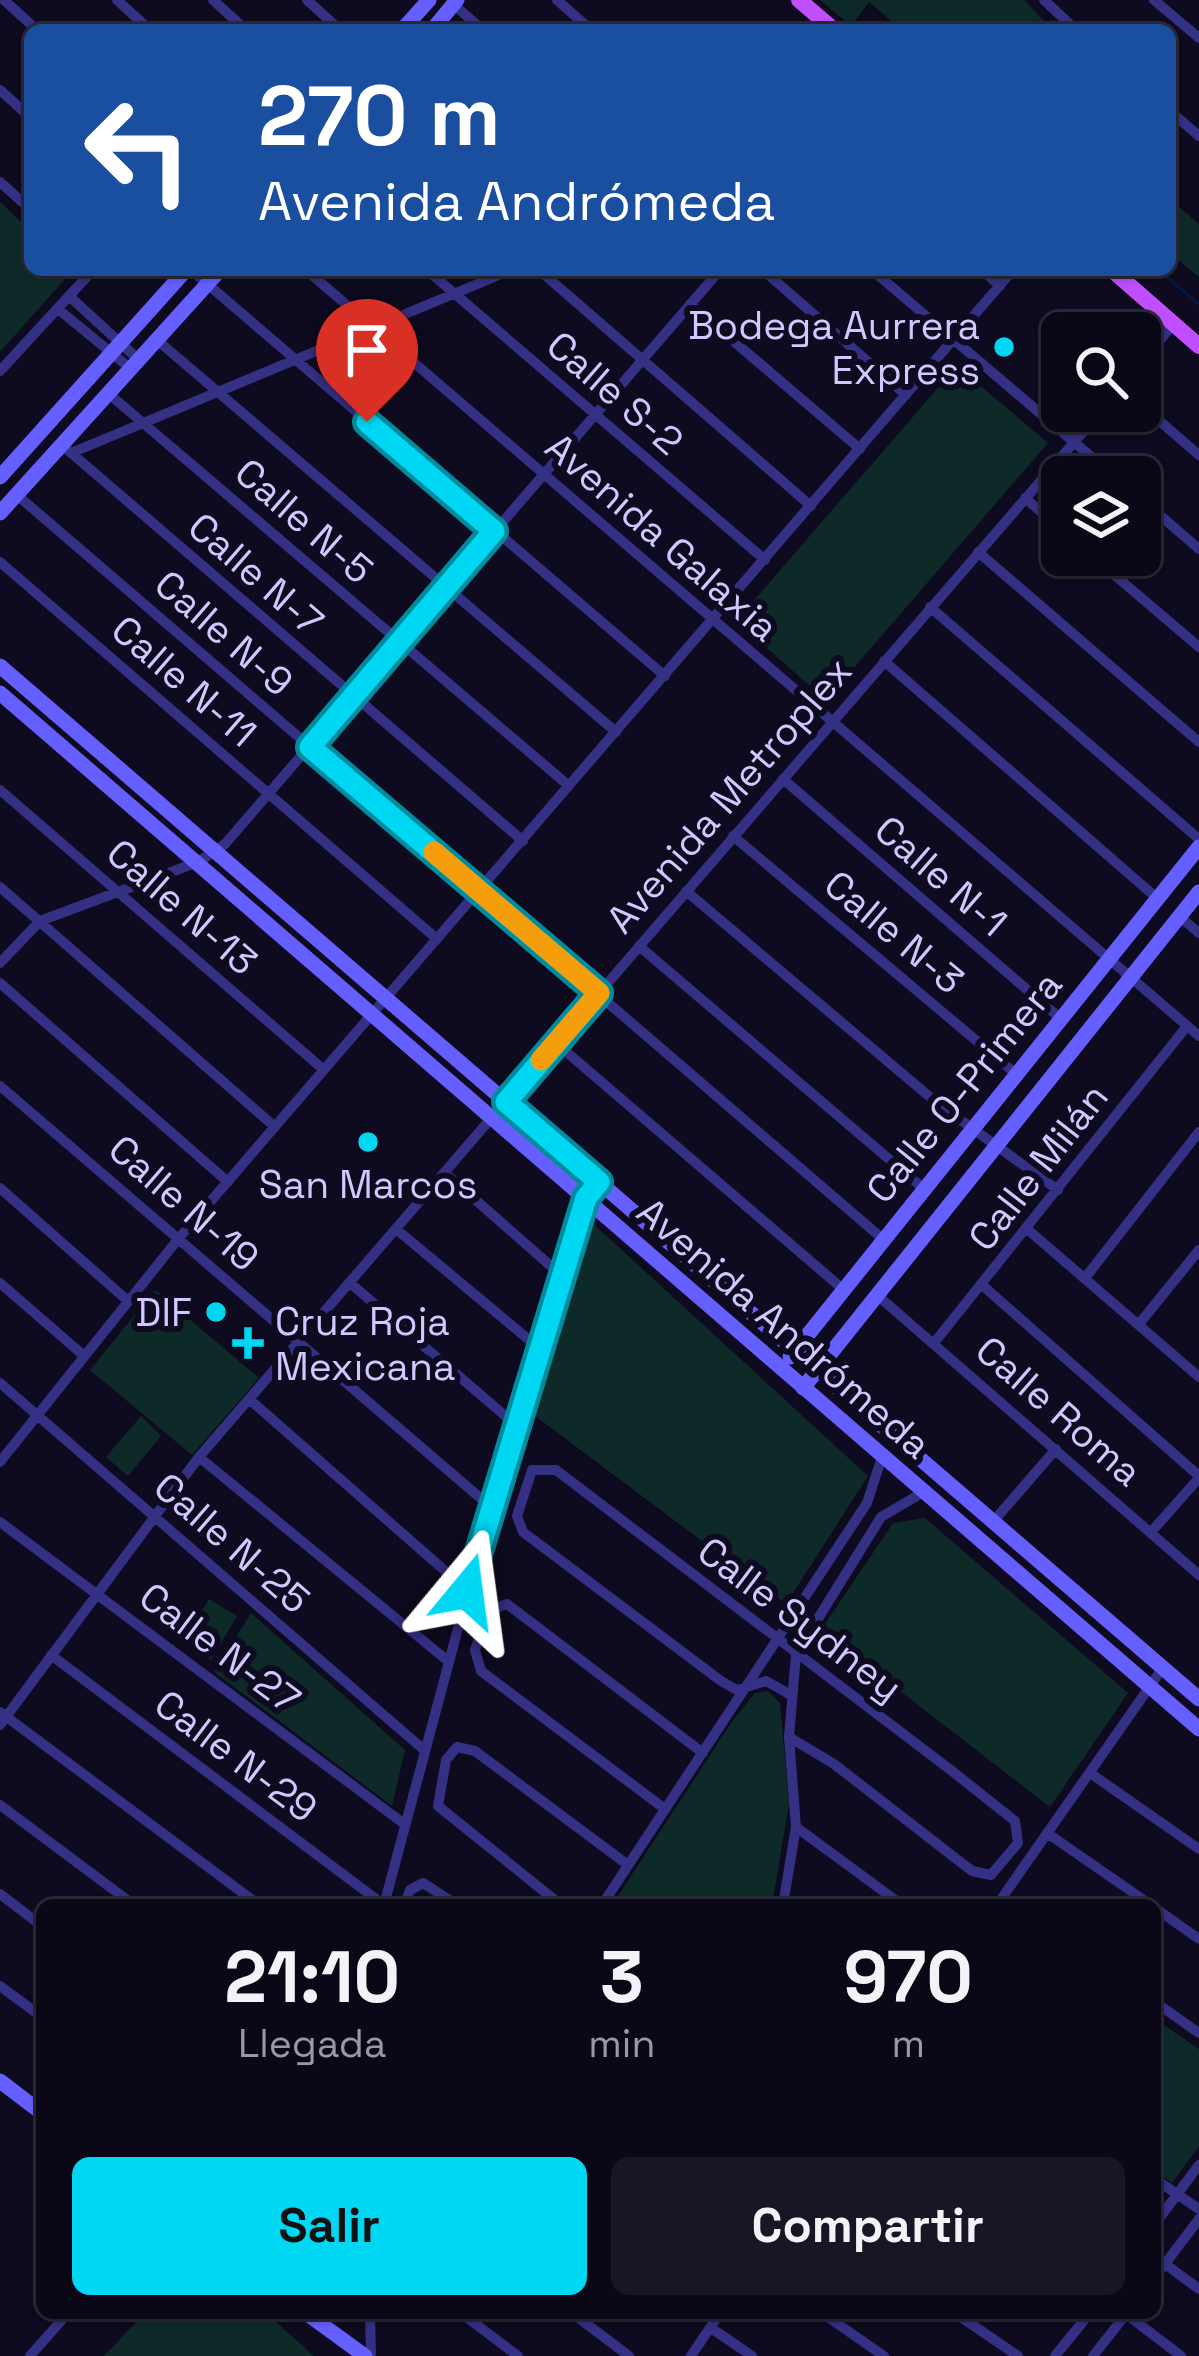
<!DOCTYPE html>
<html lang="es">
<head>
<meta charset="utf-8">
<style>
  :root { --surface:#0a0817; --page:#181624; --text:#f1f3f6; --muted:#999aa1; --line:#2a2936; --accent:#00d8f3 }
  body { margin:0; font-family:"Space Grotesk",sans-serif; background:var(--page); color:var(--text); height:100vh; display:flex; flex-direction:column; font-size:45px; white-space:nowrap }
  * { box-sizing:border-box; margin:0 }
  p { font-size:39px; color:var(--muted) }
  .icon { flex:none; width:66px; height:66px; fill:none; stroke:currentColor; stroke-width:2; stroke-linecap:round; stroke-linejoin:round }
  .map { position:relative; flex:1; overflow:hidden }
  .panel { position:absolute; left:36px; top:1899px; width:1125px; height:420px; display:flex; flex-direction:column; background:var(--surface); border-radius:18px; box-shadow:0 3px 9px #0004,0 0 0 3px var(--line) }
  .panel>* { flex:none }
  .hud { position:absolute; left:24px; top:24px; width:1152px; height:252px; border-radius:18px; box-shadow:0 3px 9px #0004,0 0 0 3px var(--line); background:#1a4fa0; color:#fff; overflow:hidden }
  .tools { position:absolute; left:1041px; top:312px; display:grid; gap:24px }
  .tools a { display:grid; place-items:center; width:120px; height:120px; border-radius:18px; background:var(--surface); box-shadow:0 3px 9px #0004,0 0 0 3px var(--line); font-size:60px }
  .pin { position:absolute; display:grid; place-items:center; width:102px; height:102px; color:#fff; margin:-123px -51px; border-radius:50% 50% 50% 0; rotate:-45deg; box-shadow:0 0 12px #0007 }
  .pin .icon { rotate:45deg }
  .me { position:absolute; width:132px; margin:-66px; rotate:16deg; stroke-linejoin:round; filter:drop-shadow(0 0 9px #0008) }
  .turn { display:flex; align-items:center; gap:42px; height:252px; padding:0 36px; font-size:54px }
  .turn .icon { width:156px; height:156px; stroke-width:2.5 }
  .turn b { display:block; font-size:84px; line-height:102px }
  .eta { display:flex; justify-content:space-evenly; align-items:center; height:204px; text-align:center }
  .eta b { font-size:72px; font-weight:800; line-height:84px }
  .action { display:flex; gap:24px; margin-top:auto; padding:24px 36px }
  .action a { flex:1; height:138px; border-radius:18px; background:var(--accent); color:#111; font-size:48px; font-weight:800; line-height:138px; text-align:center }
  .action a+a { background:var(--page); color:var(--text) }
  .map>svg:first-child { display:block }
  .green { fill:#0d2a29 }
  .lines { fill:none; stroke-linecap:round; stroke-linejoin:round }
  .stream { stroke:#04183f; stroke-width:3 }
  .street { stroke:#343084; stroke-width:10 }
  .secondary { stroke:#665fff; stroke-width:15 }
  .primary { stroke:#c04fff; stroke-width:16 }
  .route-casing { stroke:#008c9e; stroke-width:30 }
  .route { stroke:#00d8f3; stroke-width:21 }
  .slow { stroke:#f59e0b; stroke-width:21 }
  .poi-dot { fill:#00d8f3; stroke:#0e0a1f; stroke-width:4.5 }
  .labels { text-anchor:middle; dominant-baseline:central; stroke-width:12; stroke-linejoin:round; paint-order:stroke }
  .poi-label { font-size:39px; fill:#d0c8ff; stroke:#0e0a1f; text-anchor:end }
  .street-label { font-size:39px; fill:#d0c8ff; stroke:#0e0a1f }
</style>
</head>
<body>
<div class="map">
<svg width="1199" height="2356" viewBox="0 0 1199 2356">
  <rect width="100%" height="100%" fill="#0e0a1f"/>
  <path class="green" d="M820 0H1024L1053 30H902L869 2 851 26Z
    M1170 199 1199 224V277L1170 253Z
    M0 202 30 230V270H73L0 352Z
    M957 366 1048 443 826 700 736 621Z
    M587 1218 868 1476 786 1604 534 1415Z
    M155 1290 259 1378 192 1455 90 1370Z
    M141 1416 161 1436 128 1476 106 1457Z
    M925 1518 1128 1693 1050 1807 821 1630 893 1523Z
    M209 1599 237 1616 211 1660 184 1641Z
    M251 1613 405 1750 392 1806 214 1672Z
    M768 1691 780 1703 789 1804 772 1905H612L733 1720 755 1693Z
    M1155 2019 1199 2049V2146L1172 2183 1155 2171Z
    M145 2313H266L314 2356H104Z"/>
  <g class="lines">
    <path class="stream" d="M870 23 880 30
      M1159 270 1198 304"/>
    <path class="street" d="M4 0 37 30
      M117 0 150 30
      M213 0 246 30
      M307 0 340 30
      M557 0 591 30
      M1044 0 1076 30
      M1154 0 1199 38
      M454 5 483 30
      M0 90 30 117
      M1170 111 1199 136
      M0 182 30 209
      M191 270 665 676
      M306 270 1199 1036
      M427 270 765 560
      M539 270 811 506
      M763 270 906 395
      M872 270 1115 477
      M982 270 1000 286
      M69 296 139 360
      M690 304 860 449
      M58 309 131 369
      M157 340 616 732
      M1140 365 1173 324
      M0 371 93 270
      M109 394 569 786
      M1140 404 1199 455
      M62 445 523 841
      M71 453 511 270
      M17 495 884 1240
      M1025 498 1062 530
      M1140 498 1199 549
      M978 552 1199 742
      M1091 555 1199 647
      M0 562 437 939
      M930 607 1199 839
      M884 661 1158 899
      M783 779 1061 1019
      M0 790 324 1070
      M733 836 1016 1074
      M0 887 275 1127
      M686 891 937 1103 1058 1190
      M1180 917 1199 933
      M639 946 924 1189
      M0 963 40 921 198 862 225 844 720 270
      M0 983 228 1182
      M556 1043 844 1290
      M0 1086 492 1508
      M445 1173 561 1275
      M0 1188 128 1301
      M396 1229 540 1349
      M1027 1229 1199 1377
      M1085 1278 1199 1132
      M0 1283 83 1355
      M350 1283 517 1426
      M982 1285 1199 1476
      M877 1295 1199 1575
      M1139 1324 1199 1250
      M934 1343 1187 1026
      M0 1383 423 1749
      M249 1399 468 1591
      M199 1457 448 1661
      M0 1462 179 1238 1013 270
      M0 1522 403 1823
      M992 1523 1056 1449
      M1152 1531 1199 1478
      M51 1655 384 1905
      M789 1694 766 1681 737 1690 721 1681 523 1532 517 1516 532 1470H556L952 1771 1015 1821 1018 1843 991 1875 972 1871 834 1764 789 1737
      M0 1712 259 1905
      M0 1725 199 1457 1101 411
      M1090 1773 1199 1849
      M0 1805 134 1905
      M665 1809 481 1671 475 1650 488 1611 507 1604 703 1753
      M796 1827 902 1905
      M1047 1833 1151 1905
      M0 1894 42 1926
      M384 1905 468 1591 586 1199 599 1182
      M404 1905 410 1890 423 1883 457 1905
      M561 1905 438 1806 446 1760 457 1747 475 1751 628 1865
      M602 1905 867 1503 882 1457
      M783 1905 796 1827 789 1737 796 1654 881 1517 922 1493
      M997 1905 1162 1669
      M1155 1908 1199 1939
      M0 1986 42 2017
      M1155 2002 1199 2033
      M1155 2179 1199 2209
      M1155 2224 1199 2165
      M1165 2264 1199 2289
      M1155 2277 1199 2219
      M370 2313 371 2356
      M461 2313 518 2356
      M572 2313 629 2356
      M677 2313H696
      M822 2313 884 2356
      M955 2313 1018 2356
      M1126 2314 1181 2356
      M711 2328 752 2356
      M30 2356 68 2313
      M691 2356 720 2313
      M1055 2356 1090 2313
      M1093 2356 1127 2313"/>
    <path class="secondary" d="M402 30 429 0
      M432 30 457 0
      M0 477 186 270
      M0 513 220 270
      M0 666 1199 1699
      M0 693 1199 1729
      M790 1357 1199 847
      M803 1388 1199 892
      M0 2081 42 2113
      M306 2313 365 2356"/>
    <path class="primary" d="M799 0 834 30
      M1112 270 1199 346"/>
  </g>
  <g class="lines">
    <defs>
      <path id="route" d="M367 422 494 531 310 747 599 993 506 1102 599 1182 586 1198 467 1591"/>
    </defs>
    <use href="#route" class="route-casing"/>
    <use href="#route" class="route"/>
    <path class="slow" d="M434 852 599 993 541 1060"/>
  </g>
  <g class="poi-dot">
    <circle cx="1004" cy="347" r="12"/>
    <circle cx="368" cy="1142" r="12"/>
    <circle cx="216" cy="1312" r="12"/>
    <path d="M242 1325h12v12h12v12h-12v12h-12v-12h-12v-12h12z"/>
  </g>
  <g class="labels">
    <g class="poi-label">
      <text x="980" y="325">Bodega Aurrera<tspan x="980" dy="45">Express</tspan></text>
      <text x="368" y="1184" text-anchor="middle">San Marcos</text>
      <text x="192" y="1312">DIF</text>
      <text x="275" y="1321" text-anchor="start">Cruz Roja<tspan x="275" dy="45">Mexicana</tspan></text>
    </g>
    <g class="street-label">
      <text transform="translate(615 393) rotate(41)">Calle S-2</text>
      <text transform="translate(304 521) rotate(41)">Calle N-5</text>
      <text transform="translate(662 537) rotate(41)">Avenida Galaxia</text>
      <text transform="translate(256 574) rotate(41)">Calle N-7</text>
      <text transform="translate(224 633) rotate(41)">Calle N-9</text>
      <text transform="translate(184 681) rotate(41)">Calle N-11</text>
      <text transform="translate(729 795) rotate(-49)">Avenida Metroplex</text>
      <text transform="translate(941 876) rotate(41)">Calle N-1</text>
      <text transform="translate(182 907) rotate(41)">Calle N-13</text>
      <text transform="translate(894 932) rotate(40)">Calle N-3</text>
      <text transform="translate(964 1087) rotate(-51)">Calle O-Primera</text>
      <text transform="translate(1038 1167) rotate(-52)">Calle Milán</text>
      <text transform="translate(184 1203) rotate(41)">Calle N-19</text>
      <text transform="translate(784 1328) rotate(41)">Avenida Andrómeda</text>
      <text transform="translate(1059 1411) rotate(41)">Calle Roma</text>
      <text transform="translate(232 1543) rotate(41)">Calle N-25</text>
      <text transform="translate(800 1619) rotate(37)">Calle Sydney</text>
      <text transform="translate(220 1648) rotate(37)">Calle N-27</text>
      <text transform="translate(236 1756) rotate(37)">Calle N-29</text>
    </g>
  </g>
</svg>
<div class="tools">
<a><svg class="icon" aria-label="search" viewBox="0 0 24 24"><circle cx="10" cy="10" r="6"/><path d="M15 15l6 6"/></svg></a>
<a><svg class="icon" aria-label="layers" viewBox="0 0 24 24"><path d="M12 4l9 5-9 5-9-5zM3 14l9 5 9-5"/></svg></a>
</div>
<div class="pin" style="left:367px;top:422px;background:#d93025"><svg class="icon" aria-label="arrive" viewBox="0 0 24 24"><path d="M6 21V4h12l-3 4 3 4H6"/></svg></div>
<svg class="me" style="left:467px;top:1591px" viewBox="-20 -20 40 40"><path d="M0-17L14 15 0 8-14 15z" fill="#00d8f3" stroke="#fff" stroke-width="4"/></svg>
<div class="hud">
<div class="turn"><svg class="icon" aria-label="left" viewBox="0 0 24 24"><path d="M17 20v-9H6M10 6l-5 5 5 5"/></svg><div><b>270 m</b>Avenida Andrómeda</div></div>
</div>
<section class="panel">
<div class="eta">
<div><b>21:10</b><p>Llegada</p></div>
<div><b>3</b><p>min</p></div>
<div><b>970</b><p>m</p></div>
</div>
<div class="action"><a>Salir</a><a>Compartir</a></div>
</section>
</div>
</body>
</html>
